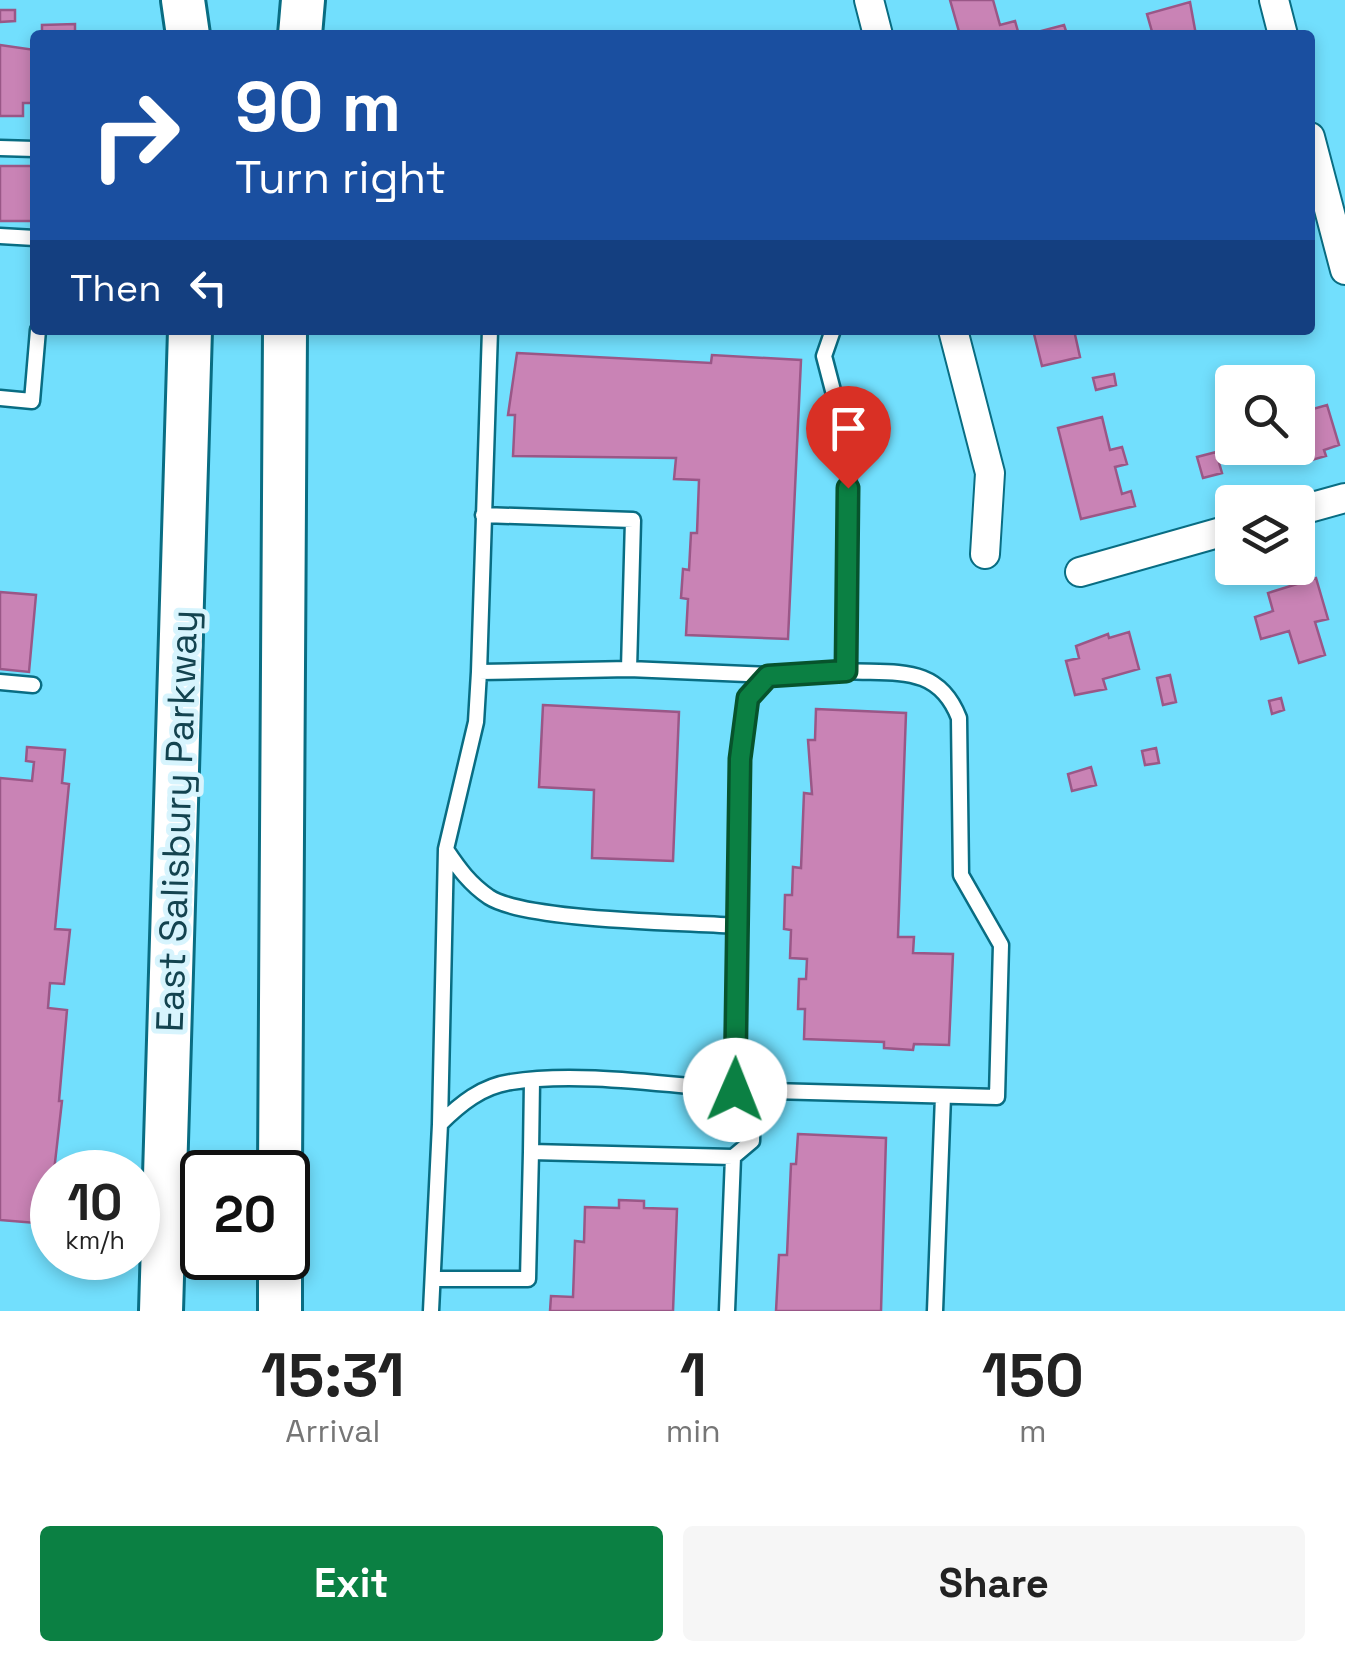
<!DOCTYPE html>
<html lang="en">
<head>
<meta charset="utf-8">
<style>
  :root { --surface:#fff; --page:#f6f6f6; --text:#222; --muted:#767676; --accent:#0b8043 }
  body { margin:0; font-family:"Space Grotesk",sans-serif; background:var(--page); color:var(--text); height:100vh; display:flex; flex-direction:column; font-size:38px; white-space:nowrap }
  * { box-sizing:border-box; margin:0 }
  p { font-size:32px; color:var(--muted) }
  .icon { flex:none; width:55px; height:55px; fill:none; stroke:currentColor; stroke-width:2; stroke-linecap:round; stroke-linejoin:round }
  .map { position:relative; height:1311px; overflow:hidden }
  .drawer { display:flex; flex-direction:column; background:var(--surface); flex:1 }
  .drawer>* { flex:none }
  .guide { position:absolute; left:30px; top:30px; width:1285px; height:305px; border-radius:10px; box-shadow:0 5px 15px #0003; background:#1a4fa0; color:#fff; overflow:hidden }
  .fabs { position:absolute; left:1215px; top:365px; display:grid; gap:20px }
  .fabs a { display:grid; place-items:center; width:100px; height:100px; border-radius:10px; background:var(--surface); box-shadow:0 5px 15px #0003; font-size:50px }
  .speed { position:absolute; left:30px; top:1150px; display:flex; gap:20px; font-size:50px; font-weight:700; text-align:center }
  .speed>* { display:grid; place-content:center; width:130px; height:130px; border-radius:50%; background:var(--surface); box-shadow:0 5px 15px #0003; line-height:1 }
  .speed small { font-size:25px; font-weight:400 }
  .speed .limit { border:5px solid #111; border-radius:15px; background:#fff; color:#111 }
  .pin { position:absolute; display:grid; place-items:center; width:85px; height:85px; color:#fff; margin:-102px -42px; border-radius:50% 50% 50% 0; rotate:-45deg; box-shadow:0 0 10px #0007 }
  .pin .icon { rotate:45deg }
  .me { position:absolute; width:110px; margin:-55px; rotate:1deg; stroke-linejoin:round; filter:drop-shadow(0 0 8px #0008) }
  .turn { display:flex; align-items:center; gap:35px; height:210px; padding:0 40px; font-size:45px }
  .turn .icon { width:130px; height:130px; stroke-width:2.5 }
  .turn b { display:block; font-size:70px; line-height:85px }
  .then { display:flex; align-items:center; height:95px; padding:0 40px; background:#0003; gap:20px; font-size:38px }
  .eta { display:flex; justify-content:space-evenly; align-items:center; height:170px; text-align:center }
  .eta b { font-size:60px; font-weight:600; line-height:70px }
  .cta { display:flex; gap:20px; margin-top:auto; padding:20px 40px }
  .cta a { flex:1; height:115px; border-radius:10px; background:var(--accent); color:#fff; font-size:40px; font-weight:600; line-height:115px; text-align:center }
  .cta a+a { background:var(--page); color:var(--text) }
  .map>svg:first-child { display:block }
  .building { fill:#c983b5; stroke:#9a5787; stroke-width:2.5 }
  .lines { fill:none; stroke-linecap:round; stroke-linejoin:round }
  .service-casing { stroke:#096d83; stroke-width:19 }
  .minor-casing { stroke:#096d83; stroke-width:32 }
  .primary-casing { stroke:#096d83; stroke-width:48 }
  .service { stroke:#fff; stroke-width:14 }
  .minor { stroke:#fff; stroke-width:28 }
  .primary { stroke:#fff; stroke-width:42 }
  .route-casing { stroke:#07532c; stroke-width:25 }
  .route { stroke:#0b8043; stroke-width:18 }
  .labels { text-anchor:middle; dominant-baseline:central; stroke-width:10; stroke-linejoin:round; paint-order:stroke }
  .street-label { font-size:38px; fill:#13434f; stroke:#d7f4fd }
</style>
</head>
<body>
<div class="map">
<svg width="1345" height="1311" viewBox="0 0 1345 1311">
  <rect width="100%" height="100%" fill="#72dffd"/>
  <path class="building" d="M950 0H993L1000 25 1015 21 1019 35H960Z
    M1190 2 1196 35H1153L1147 14Z
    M0 10H15V21L0 22Z
    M75 24V35H42V25Z
    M1064 25 1067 34 1043 35 1041 31Z
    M0 45 35 50V103H23V116H0Z
    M0 166H35V221H0Z
    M1033 330H1074L1080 357 1042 366Z
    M517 353 711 363 712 355 801 360 788 639 686 635 688 599 681 598 683 569 689 570 691 533H697L699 480 674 479 676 458 513 456 515 415H508Z
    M1114 374 1116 385 1096 390 1093 378Z
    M1307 386 1313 409 1327 405 1339 445 1324 450 1326 456 1312 460 1311 453 1278 462 1274 448H1298V388Z
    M1102 417 1110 450 1122 447 1127 464 1115 467 1122 494 1131 491 1135 506 1081 519 1058 428Z
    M1216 452 1222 473 1203 478 1197 457Z
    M1316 578 1328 619 1315 622 1325 655 1299 663 1289 631 1261 639 1255 617 1273 611 1268 593Z
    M0 592 36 595 29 672 0 669Z
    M1129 632 1139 669 1103 679 1106 689 1075 695 1066 661 1079 658 1076 646 1108 634 1109 638Z
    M1170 675 1176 702 1163 705 1157 678Z
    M1281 698 1284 710 1272 714 1269 701Z
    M543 705 679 712 673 861 592 858 594 790 539 787Z
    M816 709 906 713 898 937H914L913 953 953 954 949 1045 914 1044 913 1050 884 1048V1042L804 1039 805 1009H798L799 979H806L807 959 790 958 791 930 784 929 785 895H792L793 867 801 868 804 793 812 794 808 740H815Z
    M27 747 65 750 62 783 69 784 55 929 70 930 64 984 50 983 48 1008 67 1010 59 1101H62L48 1224 0 1220V778L32 781 34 762 26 761Z
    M1156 748 1159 763 1145 765 1142 751Z
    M1091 767 1096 785 1072 791 1068 774Z
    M798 1134 886 1138 881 1311H776L779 1255H787L791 1164H796Z
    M619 1200 644 1201V1208L677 1209 673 1311H550L551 1296 573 1297 575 1241 584 1242 585 1207 619 1208Z"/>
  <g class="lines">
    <defs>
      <path id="service" d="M0 148 35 149
        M0 236 35 238
        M490 330 479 672 629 669 768 675
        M0 398 32 401 38 330
        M483 515 633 520 629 669
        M0 682 33 685
        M447 851C459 869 470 884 489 897 526 921 685 922 737 926
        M735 1090 997 1097 1001 945 961 875 959 718C938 664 896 674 846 671
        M440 1124 446 849 476 722 479 672
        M531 1152 532 1081
        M733 1157 752 1141 753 1090
        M433 1279H528L531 1152 733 1157 727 1311
        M431 1311 440 1124C460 1104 482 1086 511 1082 577 1071 667 1085 735 1090L740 759 747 697 768 675 846 671 849 452 824 356 833 330
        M935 1311 943 1096"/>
      <path id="minor" d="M869 0 878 35
        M1274 0 1283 35
        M1310 137 1345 270
        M953 330 990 473 985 554
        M1298 511 1345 498
        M1080 572 1232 529"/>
      <path id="primary" d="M183 0 188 35
        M300 35 303 0
        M280 1172 285 330
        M161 1311 190 330
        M280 1311V1258"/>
    </defs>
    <use href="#service" class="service-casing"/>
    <use href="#minor" class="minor-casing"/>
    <use href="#primary" class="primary-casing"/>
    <use href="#service" class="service"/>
    <use href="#minor" class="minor"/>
    <use href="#primary" class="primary"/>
  </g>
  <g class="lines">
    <defs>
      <path id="route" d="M735 1090 740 759 748 698 768 676 846 671 848 488"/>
    </defs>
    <use href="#route" class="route-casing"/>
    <use href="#route" class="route"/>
  </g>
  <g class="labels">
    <g class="street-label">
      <text transform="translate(177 821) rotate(-88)">East Salisbury Parkway</text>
    </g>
  </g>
</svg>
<div class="fabs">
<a><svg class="icon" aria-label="search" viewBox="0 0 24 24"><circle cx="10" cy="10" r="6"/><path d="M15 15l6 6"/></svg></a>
<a><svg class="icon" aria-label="layers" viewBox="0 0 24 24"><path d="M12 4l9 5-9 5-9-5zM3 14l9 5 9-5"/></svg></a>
</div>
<div class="speed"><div>10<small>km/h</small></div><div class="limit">20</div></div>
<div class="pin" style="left:848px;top:488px;background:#d93025"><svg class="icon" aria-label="arrive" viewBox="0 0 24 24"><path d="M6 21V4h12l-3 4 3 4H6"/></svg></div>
<svg class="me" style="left:735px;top:1090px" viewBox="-20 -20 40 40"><circle r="19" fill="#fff"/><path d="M0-13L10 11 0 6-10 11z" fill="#0b8043"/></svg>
<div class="guide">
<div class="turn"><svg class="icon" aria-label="right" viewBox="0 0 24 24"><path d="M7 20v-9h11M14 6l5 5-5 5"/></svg><div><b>90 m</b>Turn right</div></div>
<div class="then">Then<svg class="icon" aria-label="left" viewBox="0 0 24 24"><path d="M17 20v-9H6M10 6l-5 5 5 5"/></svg></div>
</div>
</div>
<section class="drawer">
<div class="eta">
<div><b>15:31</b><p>Arrival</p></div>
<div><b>1</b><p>min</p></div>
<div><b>150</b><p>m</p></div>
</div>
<div class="cta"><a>Exit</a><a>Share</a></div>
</section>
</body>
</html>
